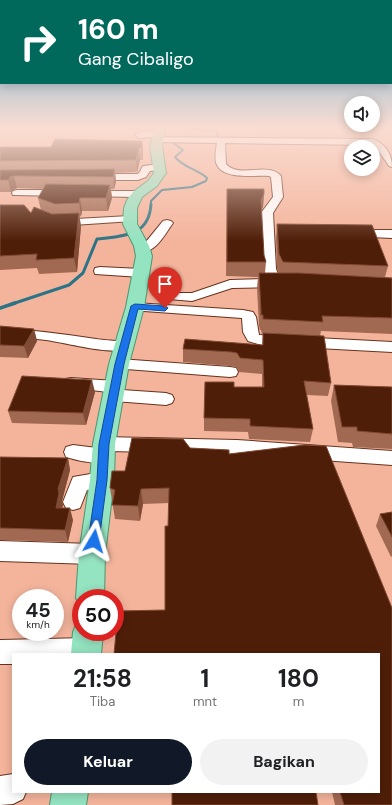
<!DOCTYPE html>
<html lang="id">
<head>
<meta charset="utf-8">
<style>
  :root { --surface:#fff; --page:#f2f2f2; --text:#202124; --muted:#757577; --accent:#111827 }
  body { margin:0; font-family:"DM Sans",sans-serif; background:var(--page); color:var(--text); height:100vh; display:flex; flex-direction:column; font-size:15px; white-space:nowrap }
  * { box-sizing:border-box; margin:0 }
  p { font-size:13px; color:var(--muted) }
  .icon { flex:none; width:22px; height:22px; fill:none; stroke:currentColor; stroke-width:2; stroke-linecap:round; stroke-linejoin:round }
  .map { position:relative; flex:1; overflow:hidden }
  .side { position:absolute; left:12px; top:653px; width:368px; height:140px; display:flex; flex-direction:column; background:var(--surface); border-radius:0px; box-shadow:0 2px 10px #0003 }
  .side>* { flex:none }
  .banner { position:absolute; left:0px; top:0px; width:392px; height:84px; box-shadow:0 2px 10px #0003; background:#00695c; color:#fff; overflow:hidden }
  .buttons { position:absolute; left:344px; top:96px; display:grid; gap:8px }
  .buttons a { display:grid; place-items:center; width:36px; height:36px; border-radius:50%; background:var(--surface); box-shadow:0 2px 10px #0003; font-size:20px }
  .speed { position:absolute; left:12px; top:589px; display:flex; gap:8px; font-size:20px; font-weight:700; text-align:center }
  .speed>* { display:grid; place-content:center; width:52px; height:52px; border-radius:50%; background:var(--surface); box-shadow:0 2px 10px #0003; line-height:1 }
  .speed small { font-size:10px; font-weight:400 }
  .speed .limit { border:6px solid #d22; background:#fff; color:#111 }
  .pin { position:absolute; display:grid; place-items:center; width:34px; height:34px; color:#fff; margin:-41px -17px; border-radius:50% 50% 50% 0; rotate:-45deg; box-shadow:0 0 4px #0007 }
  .pin .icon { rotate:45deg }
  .me { position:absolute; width:44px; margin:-22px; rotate:7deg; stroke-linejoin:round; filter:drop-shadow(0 0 3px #0008) }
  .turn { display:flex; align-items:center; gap:14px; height:84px; padding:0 12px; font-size:18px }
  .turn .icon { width:52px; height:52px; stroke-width:2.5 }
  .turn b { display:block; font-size:28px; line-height:34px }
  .eta { display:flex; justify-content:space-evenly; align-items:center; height:68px; text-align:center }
  .eta b { font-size:24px; font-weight:700; line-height:28px }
  .button { display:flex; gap:8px; margin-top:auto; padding:8px 12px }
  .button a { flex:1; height:46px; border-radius:24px; background:var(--accent); color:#fff; font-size:16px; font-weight:700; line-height:46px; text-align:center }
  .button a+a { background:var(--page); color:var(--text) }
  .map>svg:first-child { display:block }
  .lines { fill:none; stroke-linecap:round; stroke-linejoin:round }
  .stream-far2 { stroke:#2b7487; stroke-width:2 }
  .stream-far1 { stroke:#2b7487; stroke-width:3 }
  .stream { stroke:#2b7487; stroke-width:3.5 }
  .minor-casing { stroke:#67321d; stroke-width:2 }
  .major-casing { stroke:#4b976f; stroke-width:2 }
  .minor { fill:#fff; fill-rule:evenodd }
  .major { fill:#94e3c1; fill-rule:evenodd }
  .wall { fill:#a26952 }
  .shaded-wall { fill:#804b35 }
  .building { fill:#4f1e09; stroke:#804b35 }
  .route { fill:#1a73e8; stroke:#114b97 }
</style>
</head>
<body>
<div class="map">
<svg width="392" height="805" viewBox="0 0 392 805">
  <rect width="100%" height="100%" fill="#f4b49c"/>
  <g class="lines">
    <path class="stream-far2" d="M188 128 216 131 218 136 216 139H213
      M151 205V201L162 190 192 187 206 181 207 178C197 169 184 168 175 157L183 150 172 142 173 140H177"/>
    <path class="stream-far1" d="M12 304 69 285 83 273 97 239C123 236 149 237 151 204"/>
    <path class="stream" d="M0 308 15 303"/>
    <defs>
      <path id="minor" d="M158 131 162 134 161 136 139 138 135 135 139 132Z
        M156 137 372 139C385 143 392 154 392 167L389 166 376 147 371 145 225 143 226 164C239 179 268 161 281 176L283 197 273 213 276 269 280 279 286 280 288 283 286 286 281 287 232 288 192 301 169 299 167 296 169 293H192L230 280 267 279 264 269 261 213 273 197 271 177 269 176C256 175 224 180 217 165 214 160 216 149 217 143L153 142 152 140Z
        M160 164 163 165 165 167 163 169 150 171 146 177 138 180H92L87 177 92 174H137L139 173 143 166Z
        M17 190H64L69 193 64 196 13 195 12 193 13 191Z
        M89 191H136L141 194 136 197 85 196 84 194 85 192Z
        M129 216 135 219 133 221 58 226 54 225 52 223 54 221 58 220Z
        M167 220 171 221 173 223C165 234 155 255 139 251L137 248 139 245 145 243 163 221Z
        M352 230H392V238L348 236 346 234 348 232Z
        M100 267 141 269 146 270 147 273 146 276 141 277 95 274 94 271 95 268Z
        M135 303 243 310 253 312 256 317 259 335 392 342V352L261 345 248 341 243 332 242 318 130 310 128 307 130 304Z
        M0 328C32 330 64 334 96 339 107 341 118 340 129 343L132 346 129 349C109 355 68 343 46 340 31 338 15 338 0 336Z
        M119 359 230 367 236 368 238 372 236 376 230 377 113 368 111 364 113 360Z
        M71 378 115 381 121 383 123 387 122 390 166 393 172 395 174 399 172 403 166 405 114 401 108 399 106 395 108 392 65 387 63 383 65 379Z
        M104 437 237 440 392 451V465L237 454 110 451 112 456 110 461C97 465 79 461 66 457L64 452 66 447 73 445 97 448 95 444 98 439Z
        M102 472 109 475 112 480 109 485 87 490 80 508 73 510 66 508 63 502 73 477Z
        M0 541 92 544 100 547 103 554 100 561 92 564 0 561Z
        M87 638 96 641 99 650 98 654H13V664H0V640Z
        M13 774V792H26L23 799 13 804 0 805V776Z"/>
      <path id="major" d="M155 128H165L162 146 166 173 157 186 142 197 137 208V224L149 246 152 256 144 307 129 364 115 444 114 480 105 554 104 598H81V608L76 598 79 554 90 480 93 444 109 364 126 307 136 256 134 246 123 224 124 208 127 200 133 192 148 181 154 173 150 146Z
        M81 620V632H103L101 654H71L73 632 77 622Z
        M52 792H88L86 805H50Z"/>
    </defs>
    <use href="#minor" class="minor-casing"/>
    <use href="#major" class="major-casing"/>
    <use href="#minor" class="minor"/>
    <use href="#major" class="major"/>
  </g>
  <path class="wall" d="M142 141 143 152V160H140L137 172 115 173 116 182 114 189H111L112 198 108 211H82L81 216 79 217 81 226 77 272 39 274 37 268 0 270V205L31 213 41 210 38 198 43 189 17 188 13 190 11 192H0V147H51Z
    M227 189 264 194 263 207 261 211 264 255 266 262 265 273H279L277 269 276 238 277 224 388 266 385 277 392 278V334L321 331 320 336 331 383 328 396 307 395 313 429 310 442 249 439 248 432 204 431V418L234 387H262V374L239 372 236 367 230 366 183 362V349L262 345 263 334H262L261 330H260L259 326 257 288 258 277 226 276Z
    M0 326 34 329 37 341 28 358 0 357Z
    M334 385 392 387V449L353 447 352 443 338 442 331 401Z
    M95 392 86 425 12 423 8 411Z
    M132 438 183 439 190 448 229 450V454L304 445 326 446 392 608V805H335L332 792H379V654H114L118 611 165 610V526H168L169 503 143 504 140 521 115 519 110 488 112 471H125Z
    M0 457 68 458 70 470 62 501 63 505 62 508 73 520 68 542 0 540Z
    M392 512V556L391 557 376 526 380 514Z"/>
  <path class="shaded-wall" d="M142 141 143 152V160L142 148Z
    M139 148 140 160 137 172 136 160Z
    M115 169 116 182 114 189 113 177Z
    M14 176 17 188 13 190 11 192 8 180 10 177Z
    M110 185 112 198 108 211 106 198Z
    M264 194 263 207 260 213 261 200Z
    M80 198 82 211 81 216 79 203Z
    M79 213 81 226 77 272 74 258Z
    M34 329 37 341 28 358 24 346Z
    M92 380 95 392 86 425 83 413Z
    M68 458 70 470 62 501 63 505 59 520 56 508 58 489Z
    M141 489 143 504 140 521 138 506Z
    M70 508 73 520 68 542 65 530Z"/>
  <path class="building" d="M55 139 142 141V148H139L136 160 0 161V147H51Z
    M115 169 113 177 14 176 10 177 8 180H0V170Z
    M46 184 110 185 106 198H80L79 203 55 204 38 198Z
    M227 189H264V194L261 200 264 255 266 262H227Z
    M0 205H24L31 213 34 207 52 214 79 213 74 258 36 260 37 254 0 256Z
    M277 224 372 225 388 266 283 262 279 254Z
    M259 273H299L392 278V318L322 316 323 322 263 319V315H261V311Z
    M0 326 34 329 24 346 0 345Z
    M263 333 324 336 331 383 304 381 313 429 250 426V419L204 418 205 382H234V387H264L263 360 240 358 237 353 231 352 183 349 185 339 263 345Z
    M22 376 92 380 83 413 8 411Z
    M334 385 392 387V434L357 431V427H342Z
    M132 438 183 439 190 448 229 450V454L304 445 326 446 392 608V805H344L340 792H379V654H114L118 611 165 610V526H168L169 488 141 489 138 506 112 505 115 490 110 488 112 471H125Z
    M0 457 68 458 58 489 59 493 56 508H70L65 530 0 528Z
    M392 512V537L380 514Z
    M172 792H316L318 805H172Z"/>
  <linearGradient id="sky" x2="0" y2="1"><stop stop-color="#57a7d2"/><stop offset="0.53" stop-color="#faddd2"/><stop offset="1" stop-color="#faddd2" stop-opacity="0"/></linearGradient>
  <rect width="392" height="241" fill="url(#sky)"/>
  <path class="route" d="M135 304 165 306 168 308 165 311 138 309 124 364 109 444 107 480 99 541 98 545 94 546 89 545 88 541 97 480 99 444 115 364 131 306Z"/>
</svg>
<div class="buttons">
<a><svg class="icon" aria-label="sound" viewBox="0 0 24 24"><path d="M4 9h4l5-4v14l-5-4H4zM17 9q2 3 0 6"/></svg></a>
<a><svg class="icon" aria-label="layers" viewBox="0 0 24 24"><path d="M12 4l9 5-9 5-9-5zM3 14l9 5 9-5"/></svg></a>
</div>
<div class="speed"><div>45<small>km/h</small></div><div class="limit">50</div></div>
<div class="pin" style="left:165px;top:308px;background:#d93025"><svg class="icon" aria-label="arrive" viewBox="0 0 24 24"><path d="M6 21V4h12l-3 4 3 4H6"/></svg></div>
<svg class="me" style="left:94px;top:541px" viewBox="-20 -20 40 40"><path d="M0-17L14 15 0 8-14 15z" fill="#1a73e8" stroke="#fff" stroke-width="4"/></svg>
<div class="banner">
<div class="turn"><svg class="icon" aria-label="right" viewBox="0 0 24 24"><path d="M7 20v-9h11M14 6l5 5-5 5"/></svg><div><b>160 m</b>Gang Cibaligo</div></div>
</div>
<section class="side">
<div class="eta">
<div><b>21:58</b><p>Tiba</p></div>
<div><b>1</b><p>mnt</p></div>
<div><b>180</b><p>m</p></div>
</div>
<div class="button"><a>Keluar</a><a>Bagikan</a></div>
</section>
</div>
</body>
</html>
